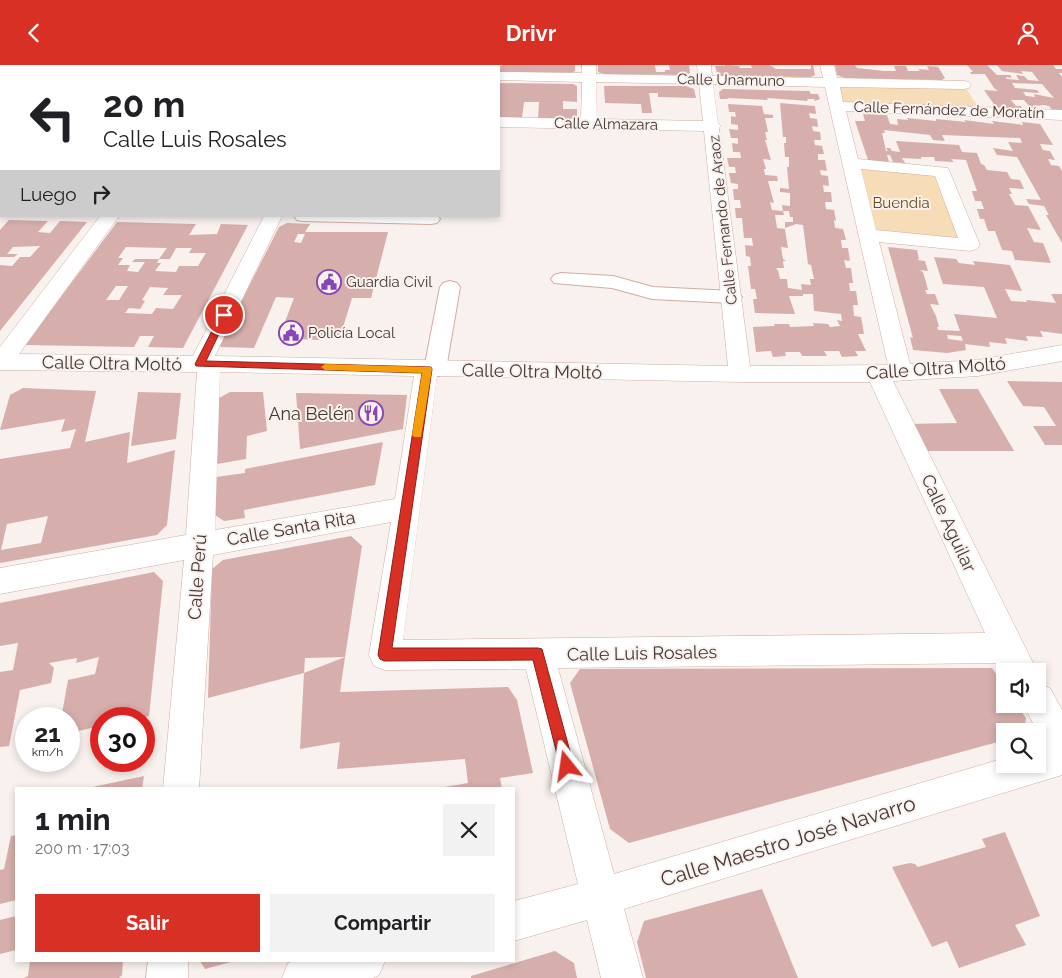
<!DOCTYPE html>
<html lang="es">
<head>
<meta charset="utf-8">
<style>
  :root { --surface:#fff; --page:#f2f2f2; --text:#202124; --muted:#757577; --accent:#d93025 }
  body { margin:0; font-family:Raleway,sans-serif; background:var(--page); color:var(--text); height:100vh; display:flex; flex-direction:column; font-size:19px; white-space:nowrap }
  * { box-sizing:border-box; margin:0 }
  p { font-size:16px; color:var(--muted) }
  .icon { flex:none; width:28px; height:28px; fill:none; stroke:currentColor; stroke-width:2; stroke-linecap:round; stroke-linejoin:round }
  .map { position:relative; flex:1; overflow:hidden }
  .sheet { position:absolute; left:15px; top:722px; width:500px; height:175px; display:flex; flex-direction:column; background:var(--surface); border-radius:0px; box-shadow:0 2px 8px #0003 }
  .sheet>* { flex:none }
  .hud { position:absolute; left:0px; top:0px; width:500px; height:152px; box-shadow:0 2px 8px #0003; background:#fff; color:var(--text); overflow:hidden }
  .controls { position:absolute; left:996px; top:598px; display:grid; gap:10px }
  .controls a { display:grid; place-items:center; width:50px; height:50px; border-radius:0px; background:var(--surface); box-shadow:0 2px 8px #0003; font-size:25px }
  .speed { position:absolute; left:15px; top:642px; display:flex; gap:10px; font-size:25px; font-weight:700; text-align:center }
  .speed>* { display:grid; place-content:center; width:65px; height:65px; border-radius:50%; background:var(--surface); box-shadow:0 2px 8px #0003; line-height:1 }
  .speed small { font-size:12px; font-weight:400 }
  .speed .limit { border:8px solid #d22; background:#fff; color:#111 }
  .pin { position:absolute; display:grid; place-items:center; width:42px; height:42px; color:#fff; margin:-21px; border:2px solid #fff; border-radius:50%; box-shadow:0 1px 5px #0007 }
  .me { position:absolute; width:55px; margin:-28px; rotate:345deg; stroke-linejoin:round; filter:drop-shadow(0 0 4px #0008) }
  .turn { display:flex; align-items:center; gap:18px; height:105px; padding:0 20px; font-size:22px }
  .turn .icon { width:65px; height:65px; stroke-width:2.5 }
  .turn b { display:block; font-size:35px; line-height:42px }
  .then { display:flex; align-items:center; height:48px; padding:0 20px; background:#0003; gap:10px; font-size:19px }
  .round { display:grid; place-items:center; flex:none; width:52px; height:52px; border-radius:0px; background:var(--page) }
  .overview { display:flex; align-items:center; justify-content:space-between; height:85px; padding:0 20px }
  h1 { font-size:30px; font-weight:700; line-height:38px }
  .cta { display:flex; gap:10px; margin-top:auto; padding:10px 20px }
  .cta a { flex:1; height:58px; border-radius:0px; background:var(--accent); color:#fff; font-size:20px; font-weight:700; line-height:58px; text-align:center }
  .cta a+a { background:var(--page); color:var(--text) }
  header { display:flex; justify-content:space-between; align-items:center; height:65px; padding:0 20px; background:var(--accent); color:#fff; font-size:22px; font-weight:700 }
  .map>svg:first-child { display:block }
  .green { fill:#f7ddb7 }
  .building { fill:#d6aeab; fill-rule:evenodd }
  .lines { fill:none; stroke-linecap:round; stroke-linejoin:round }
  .pedestrian-casing { stroke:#d2ac9f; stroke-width:2 }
  .minor-casing { stroke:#d2ac9f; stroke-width:1 }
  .pedestrian { fill:#fff; fill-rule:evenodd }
  .minor { fill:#fff; fill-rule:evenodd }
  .route { fill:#d93025; stroke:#8d1f18 }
  .slow { fill:#f59e0b }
  .labels { text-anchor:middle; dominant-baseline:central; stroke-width:4; stroke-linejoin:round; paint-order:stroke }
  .far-street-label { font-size:15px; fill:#473832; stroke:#f9f1ee }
  .far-park-label { font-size:15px; fill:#6a4c15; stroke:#f9f1ee }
  .far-poi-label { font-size:15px; fill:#473832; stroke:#f9f1ee; text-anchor:start }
  .street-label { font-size:18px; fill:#473832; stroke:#f9f1ee }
  .poi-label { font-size:18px; fill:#473832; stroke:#f9f1ee; text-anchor:end }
  .near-street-label { font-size:21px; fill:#473832; stroke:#f9f1ee }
</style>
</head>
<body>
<header><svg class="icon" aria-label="back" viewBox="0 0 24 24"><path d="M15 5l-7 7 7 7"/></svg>Drivr<svg class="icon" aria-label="person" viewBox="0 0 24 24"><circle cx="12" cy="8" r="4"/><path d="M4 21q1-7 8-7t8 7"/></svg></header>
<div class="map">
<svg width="1062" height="913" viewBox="0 0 1062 913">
  <rect width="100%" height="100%" fill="#f9f1ee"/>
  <path class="green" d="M831 17 964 20 981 47 837 41Z
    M852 98 942 107 970 180 868 170Z"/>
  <path class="building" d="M503 0H575V6L571 8 499 7V1Z
    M598 0H655L656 7H665V5H670L669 0H689L690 8 685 10 604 9 598 7Z
    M725 0 739 1 740 3H752L751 0H769L776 4H811V0H813L815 10 811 12 720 11V8H717L715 1H725Z
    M835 0H855L857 3 884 6H896L894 1H906L908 6H920L918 4 929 5 927 1 938 2 945 13 942 15 845 13 837 10Z
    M967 0H987L997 10H1010L1012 13 1006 12 1007 14 1019 15 1016 10 1024 11 1028 15 1039 16 1032 7 1021 6 1023 9 1002 6 997 0H1053L1056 4H1062V8H1059L1062 12V46H1053L1049 41 1043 40 1036 41 1040 46 1032 45 1024 35H1011L1016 41H1021L1023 45 996 42 984 25 998 26 994 23 985 9H971L970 7H973ZM1012 18 1042 19 1054 33 1034 29 1035 32 1026 31 1023 27 1039 28 1037 25 1015 23Z
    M499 18 573 19 577 21V37L563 36V44H577V54H538L539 37H524L522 53H499Z
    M604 21H686L694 24 696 33 658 32V28H649L652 48H642L641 39 605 38Z
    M723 24 809 26 811 29H818L820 34 815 36 814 34H807L808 36 767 33 768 35 727 33 728 34H720L719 27Z
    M780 38 815 41 816 49 809 48 810 53 817 54 818 62 812 61 813 66 820 67 821 75H814L815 80 822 81 824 89H818V95H825L827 106 820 105 821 110 828 111 829 121 823 120 824 127H831L832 137H825L826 144 834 145 836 156 834 155 835 163 843 164 846 175H841L842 183H848L850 196 844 195 846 203H851L853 218H849L850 226H856L858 240H853L854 251 861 252 864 269H858L866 286H855L858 291 842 292 839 286H824L827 291H802L800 287H785L786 291 773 292 771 286 756 287 753 262 775 261 774 259H789L790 262 814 261 813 258 828 259 830 262 840 261 837 255 842 256 841 249 814 246 813 229H803V231H789L795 249 755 248 753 234H757L755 224H751L748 201H751L750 192 746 191 745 180 753 181 752 173H744L742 153H736L735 143H741L740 135H734L733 124H738V119L731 118 729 108H736L735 102H729L727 93H741L740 87H733L732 78 738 79V73H731L729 64 738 65V60L731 59V51L736 52 735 47H729L728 39 762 41 764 49 773 50V53H765L768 67H765L767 75H765L771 95 763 94 766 104H764L765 110 777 111 778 116H768L774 138 770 137 772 145 783 146 784 150H775L777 163 785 164 788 183 781 182 783 194 786 196H783L784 203H776L777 205H778L780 214H787L788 223 802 225 801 219 811 220 810 214H814L811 200 808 199 803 160 796 159 785 163V157H793V152H790L789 146H783L782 140 790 141V128L780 127V123L789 124 787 102H789V92H785L784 78H786V72H783Z
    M863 49 887 50 890 59 898 60 897 54 908 55 907 53 936 56V54L966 57 964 55 994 59 992 56 1023 60 1022 57 1040 59 1053 80 1040 79 1043 85 1050 86 1055 95 1048 94 1051 100 1059 101 1062 106V178L1046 150H1049L1044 141 1029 139 1026 134 1041 135 1017 92 997 90 993 83 1013 86 1008 77 1022 78 1020 73 942 70 945 76 933 75 930 70 884 65 885 68H882L886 86H888L886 83H890L892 86 900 87 896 76 959 80 962 87 977 88 981 99 984 100 987 105 1007 107 1011 114 1020 115 1024 124 1009 123 1012 129H1009L1015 140 1028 141 1041 165 1027 163 1034 177 1043 178 1051 198 1015 195 1012 186 1002 185 995 166H988L984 154H980L977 144H984L981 136H975L972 126H977L966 95 951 94 954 97 935 96 934 92H921V94L902 93 905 98 893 97 890 90H887L889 97 868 95 855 56H865Z
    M9 155 48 156 38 167 50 168 60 156 87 157 0 266V200L12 201 20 192H30L40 181 13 182 7 189H18L14 192H0V165Z
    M117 157 196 159 189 170 217 169 221 159 248 160 183 283 148 282 154 271H140L134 282 25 280ZM126 182 167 183 159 194H170L176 183H192L189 188H206L198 201H179L176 207 155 206 161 198H157L159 194H135L132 197H145L138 207 127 206 130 200H118L123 193H118ZM116 221H128L119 235H106ZM150 222 168 223 163 230H182L173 244 156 243 152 249 125 248 129 243 140 244 145 236 142 235Z
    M287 158 310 159 305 167H388L371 233H352L340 272H321L319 275 298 274 300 271 280 270 294 233 276 232 254 283 221 282 219 280 279 162ZM298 169H305L301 178 294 177Z
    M888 182 917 185 919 194 917 195 925 196 928 206 919 205 923 207 926 217 928 225H925L927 229H935L939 240 930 239 936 251 939 262H937L938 265 960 266 954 249 997 253 984 222 943 219 934 192 956 194 959 198 975 200 973 196 1010 200 1022 226 1005 224 1011 236 1027 237 1026 235 1056 238 1051 229H1062V269L1040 266 1043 272 1026 271 1028 276 1005 273 1007 279 989 277 990 282 965 279 966 285 947 288 913 285 910 272 913 273ZM947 270 961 271 963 276 948 274Z
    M1007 316 1062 317V380H1045L1033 361H1056L1044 342 1023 341Z
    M23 323 96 326 85 377 130 367 127 398 175 385 167 460 157 470 0 498V394L70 383 76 364 61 367 65 354 0 365 10 330ZM48 451 41 478 1 485 7 459Z
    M939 324H978L1014 386H922L908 359 957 358Z
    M138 327 181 328 176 374 131 381Z
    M230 327H263L267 366 247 371 246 394 217 399 219 333Z
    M296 328 407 330 403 364 300 384Z
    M383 377 375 420 244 445 245 453 224 456 215 450 216 412 245 408V404Z
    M351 471 362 481 345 592 305 593 304 608 208 633 212 504 223 495Z
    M154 507 163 516 149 651 138 654H101V661L69 668V654H61L68 615 95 609 99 592 76 598 77 593 49 598 54 603 51 618 20 625 9 681 0 682V607L13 605 18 578 0 581V538Z
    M345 592 340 627 508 622 517 635 533 708 500 713 502 724H433L468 718 465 694 337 704 340 677 300 684 304 608Z
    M992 603 1005 622V639H1016L1026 653 1024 666H1005V675L629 778 610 764 570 618 580 604Z
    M144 711 142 724H88V723Z
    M1005 767 1040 851 1015 860 1026 880 959 903 947 876 932 882 892 802 910 798 915 799 918 802 986 782 982 774Z
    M16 770V835L0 839V805L4 804 11 771Z
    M762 824 798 913H646L637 877 644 856Z
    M16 851V885L0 889V855Z
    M555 886 574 898 577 913H471V911Z
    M30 896H123L122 910 119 913H24L28 911Z
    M200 896H230L231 897 205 904Z"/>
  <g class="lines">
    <defs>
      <path id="pedestrian" d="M294 151H438L440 154 437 158 431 159 303 156 297 155Z
        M561 208 613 211 653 222 732 226 739 228 742 232 739 236 732 238 652 234 612 223 554 218 551 214 554 210Z
        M450 216 457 218 460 222 446 304 443 309 435 312 427 309 424 304 440 222 443 218Z"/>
      <path id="minor" d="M461 0H475V1H461Z
        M582 0H596V9L698 11 697 0H711L712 11 823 13 820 0H834L837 13 964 16 969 17 971 20 969 23 964 24 840 22 843 37 1062 45V55L846 46 858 94 948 103 980 180 977 184 970 186 879 177 910 299 978 295 1062 280V296L978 311 893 316 1037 606H1005V608L999 598 558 603 614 809 1005 693V699H1038V683L1045 681 1023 639H1038V619L1050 623 1062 645V710L624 844 643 913H601L587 855 514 876V836L578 819 526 604 385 605 374 601 369 590 391 457 213 490 199 724H163L184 495 0 529V503L186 470 197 307 0 305V282L100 151H119L19 289 193 291 264 151H282L215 291 728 301 704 66 499 62V52L581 54 582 17 499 15V7L582 8ZM596 17 699 19 703 56 597 54ZM713 19 825 22 888 300 750 301 719 63 721 61 718 58ZM861 104 935 111 958 173 876 165ZM220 307 414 311 395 434 215 465ZM437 311 740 317H870L985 568 403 575Z
        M0 140H1V150H0Z
        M148 896H188V913H146Z
        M294 896H385L379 910 373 913H282L288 898Z"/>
    </defs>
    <use href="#pedestrian" class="pedestrian-casing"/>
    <use href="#minor" class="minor-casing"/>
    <use href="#pedestrian" class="pedestrian"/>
    <use href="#minor" class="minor"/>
  </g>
  <path class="route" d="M224 247 228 250 206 296 431 302 432 304 392 583H538L542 584 574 701 572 706 567 708 562 706 560 701 533 595 384 596 380 594 378 590 422 308 196 301 195 299 220 250Z"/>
  <path class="slow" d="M325 299 431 302 432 304 421 372H414L412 370 422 308 325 305 321 302Z"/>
  <defs>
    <symbol id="civic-ring" viewBox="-11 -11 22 22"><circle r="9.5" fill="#f9f1ee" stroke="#8646ba" stroke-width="1.5"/><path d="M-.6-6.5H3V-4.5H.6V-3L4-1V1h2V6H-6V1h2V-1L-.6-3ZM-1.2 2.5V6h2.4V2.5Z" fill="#8646ba"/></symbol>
    <symbol id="restaurant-ring" viewBox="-11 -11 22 22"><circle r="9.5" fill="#f9f1ee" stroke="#8646ba" stroke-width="1.5"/><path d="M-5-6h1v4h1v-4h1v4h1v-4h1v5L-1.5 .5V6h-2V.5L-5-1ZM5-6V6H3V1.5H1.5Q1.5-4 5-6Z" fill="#8646ba"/></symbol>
  </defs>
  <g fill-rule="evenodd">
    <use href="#civic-ring" x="315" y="203" width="28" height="28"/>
    <use href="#civic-ring" x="277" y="254" width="28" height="28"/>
    <use href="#restaurant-ring" x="357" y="334" width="28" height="28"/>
  </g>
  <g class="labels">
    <g class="far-street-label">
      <text transform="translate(731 15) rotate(1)">Calle Unamuno</text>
      <text transform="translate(949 45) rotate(2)">Calle Fernández de Moratín</text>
      <text transform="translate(606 59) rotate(1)">Calle Almazara</text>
      <text transform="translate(723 155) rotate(-96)">Calle Fernando de Araoz</text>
    </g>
    <g class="far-park-label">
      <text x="901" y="138">Buendia</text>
    </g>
    <g class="far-poi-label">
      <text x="346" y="217">Guardia Civil</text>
      <text x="308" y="268">Policía Local</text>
    </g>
    <g class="street-label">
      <text transform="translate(112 298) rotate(1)">Calle Oltra Moltó</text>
      <text transform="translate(936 303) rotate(-4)">Calle Oltra Moltó</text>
      <text transform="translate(532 306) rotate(1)">Calle Oltra Moltó</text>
      <text transform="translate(949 458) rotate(65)">Calle Aguilar</text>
      <text transform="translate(291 463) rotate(-10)">Calle Santa Rita</text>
      <text transform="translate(197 512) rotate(-86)">Calle Perú</text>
      <text transform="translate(642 588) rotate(-1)">Calle Luis Rosales</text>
    </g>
    <g class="poi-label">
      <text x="354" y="348">Ana Belén</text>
    </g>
    <g class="near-street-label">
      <text transform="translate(788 776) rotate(-17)">Calle Maestro José Navarro</text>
    </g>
  </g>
</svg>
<div class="controls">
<a><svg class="icon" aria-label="sound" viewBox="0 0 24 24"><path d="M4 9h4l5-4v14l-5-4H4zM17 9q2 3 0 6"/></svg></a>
<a><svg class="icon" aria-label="search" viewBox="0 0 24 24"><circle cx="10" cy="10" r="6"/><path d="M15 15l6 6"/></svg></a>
</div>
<div class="speed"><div>21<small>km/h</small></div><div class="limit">30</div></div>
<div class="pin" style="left:224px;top:250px;background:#d93025"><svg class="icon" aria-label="arrive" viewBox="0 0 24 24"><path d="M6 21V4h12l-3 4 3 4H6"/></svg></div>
<svg class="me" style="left:567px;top:701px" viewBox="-20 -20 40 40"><path d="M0-17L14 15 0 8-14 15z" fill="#d93025" stroke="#fff" stroke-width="4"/></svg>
<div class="hud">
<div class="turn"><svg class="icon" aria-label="left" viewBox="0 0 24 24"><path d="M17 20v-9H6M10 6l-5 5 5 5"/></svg><div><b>20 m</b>Calle Luis Rosales</div></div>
<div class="then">Luego<svg class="icon" aria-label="right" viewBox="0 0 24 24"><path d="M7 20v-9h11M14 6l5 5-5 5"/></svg></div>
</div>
<section class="sheet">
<div class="overview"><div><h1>1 min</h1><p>200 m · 17:03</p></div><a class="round"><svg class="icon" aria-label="close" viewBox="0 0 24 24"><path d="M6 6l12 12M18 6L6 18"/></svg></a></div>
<div class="cta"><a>Salir</a><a>Compartir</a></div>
</section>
</div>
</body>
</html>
